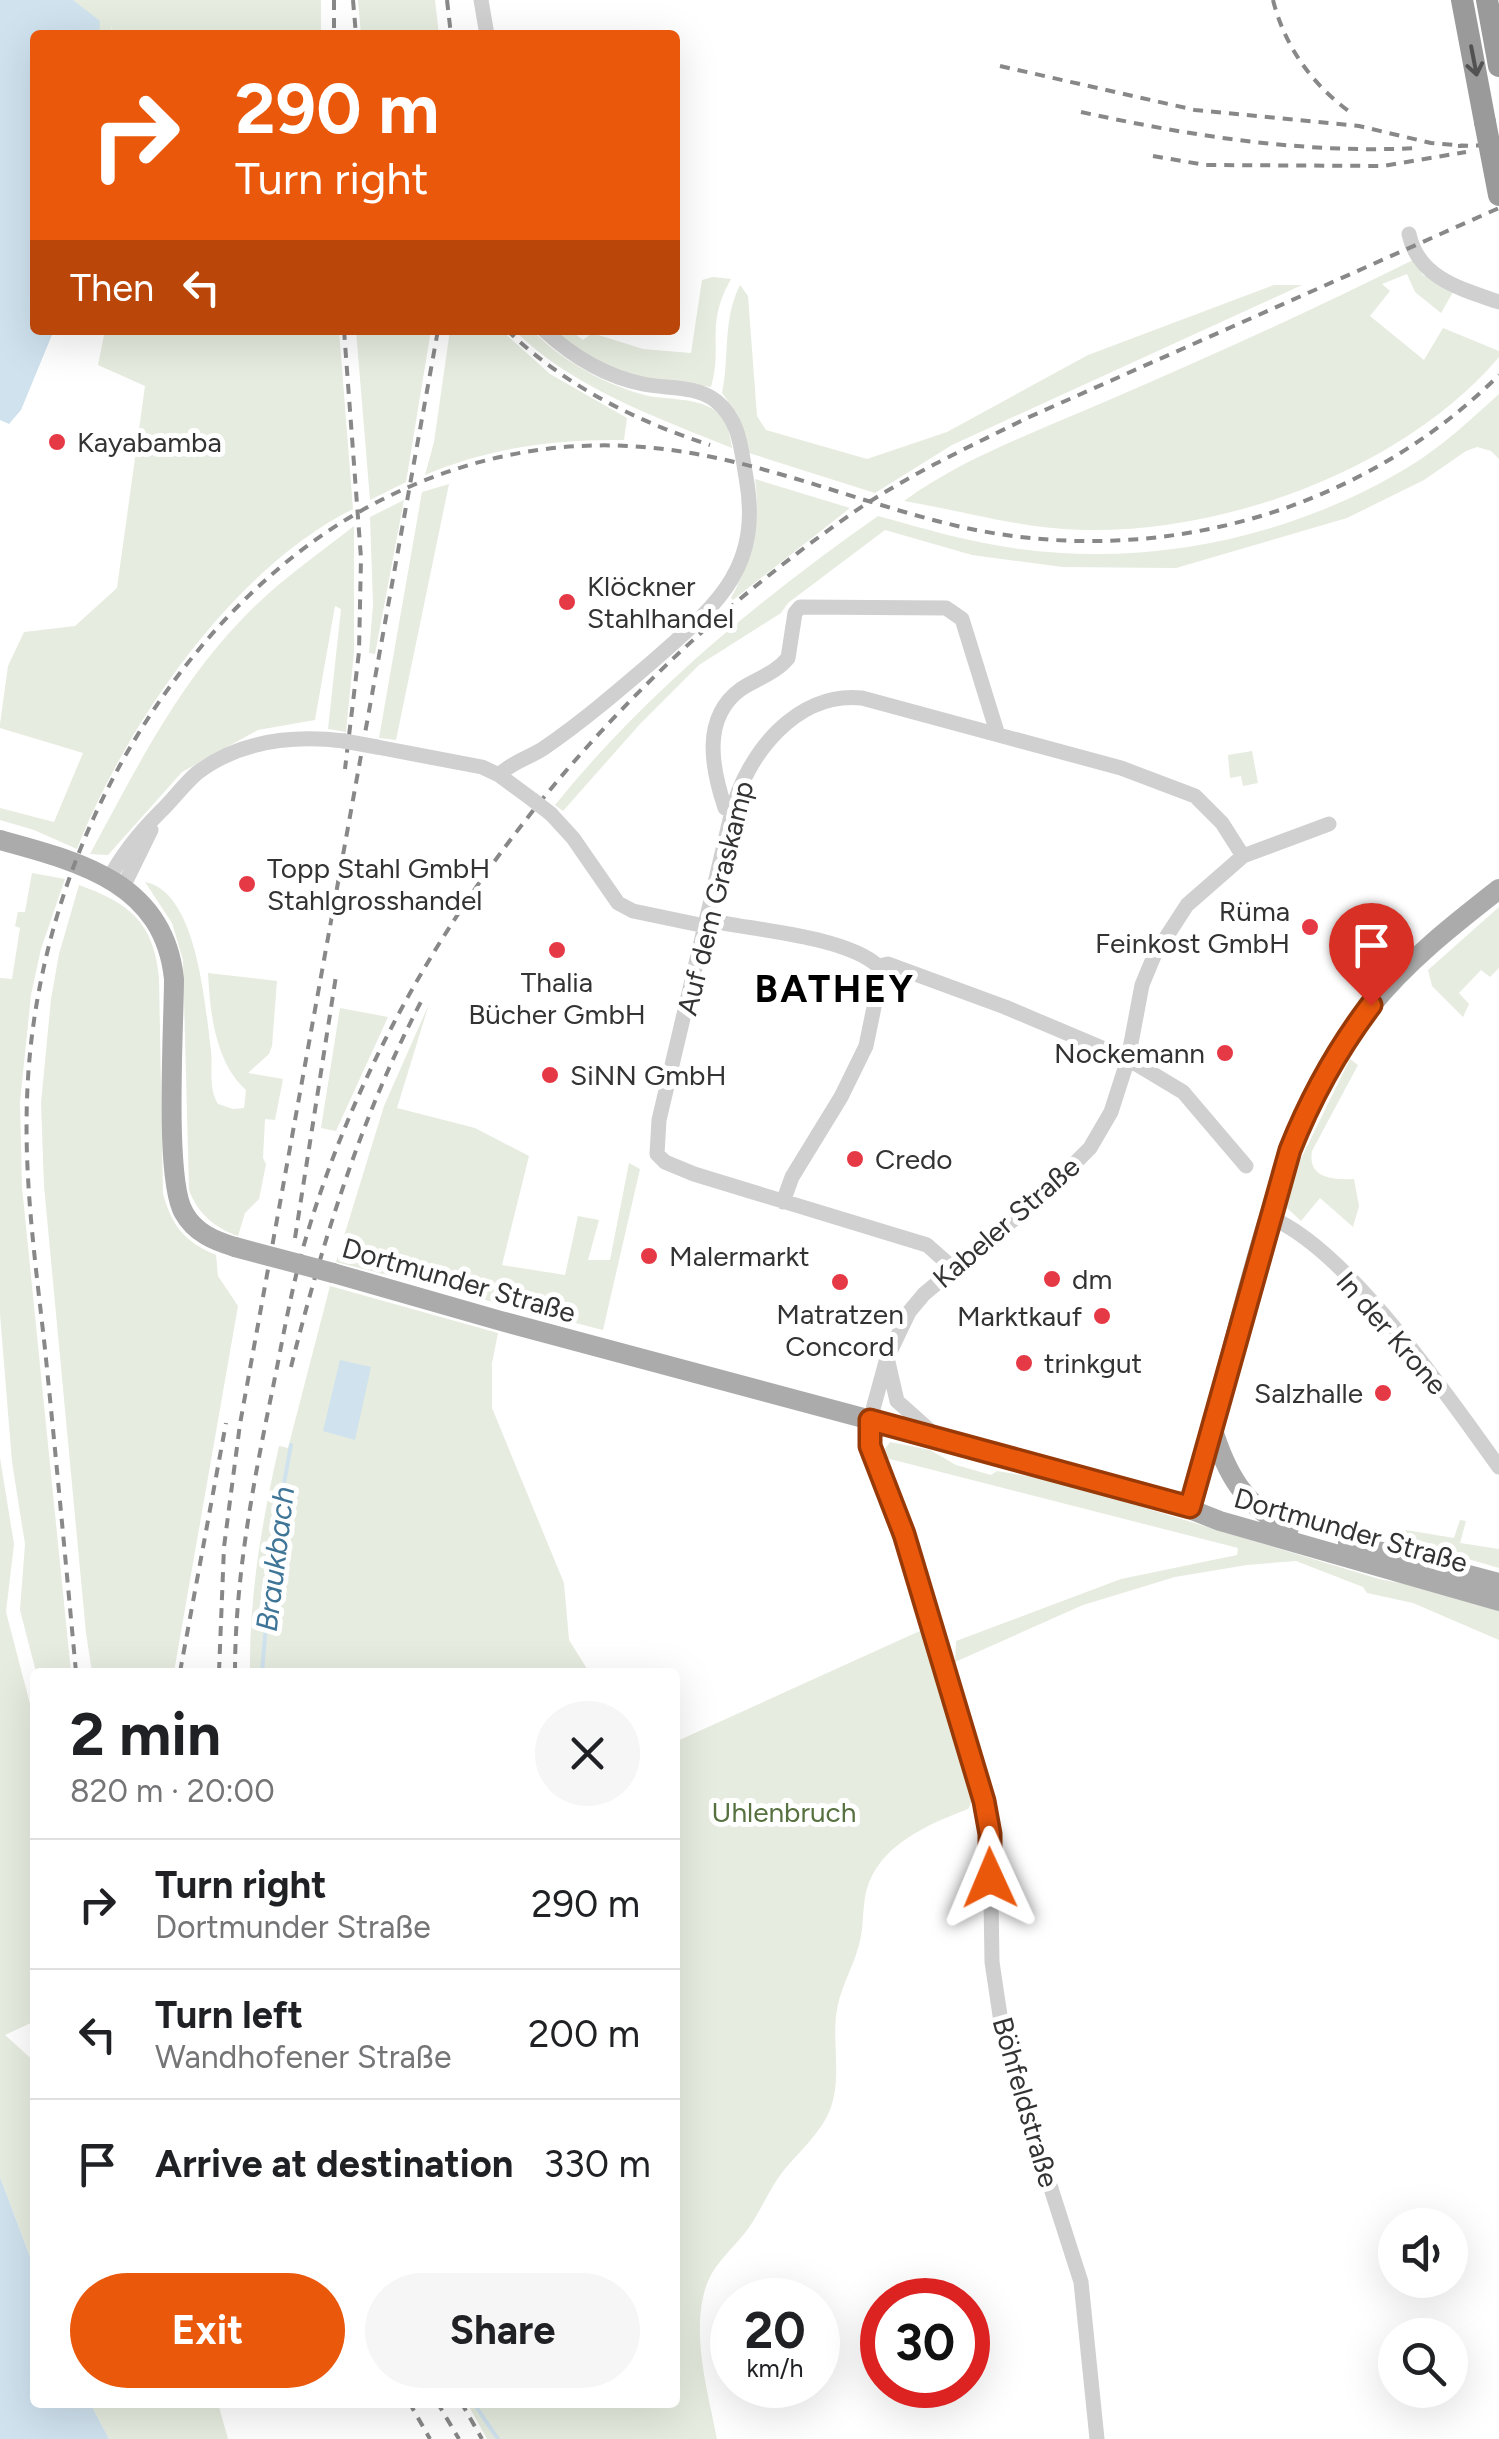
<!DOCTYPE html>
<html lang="en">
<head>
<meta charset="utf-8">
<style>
  :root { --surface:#fff; --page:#f6f6f6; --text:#202124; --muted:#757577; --line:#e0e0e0; --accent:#ea580c }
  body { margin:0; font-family:Figtree,sans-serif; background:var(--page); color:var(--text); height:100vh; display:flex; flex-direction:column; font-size:38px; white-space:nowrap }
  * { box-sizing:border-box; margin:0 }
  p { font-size:32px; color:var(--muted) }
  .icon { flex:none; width:55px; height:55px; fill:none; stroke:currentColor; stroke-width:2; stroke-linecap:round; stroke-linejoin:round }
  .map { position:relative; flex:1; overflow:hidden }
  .side { position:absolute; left:30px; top:1668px; width:650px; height:740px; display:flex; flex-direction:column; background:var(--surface); border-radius:10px; box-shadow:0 10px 40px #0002 }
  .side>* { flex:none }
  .hud { position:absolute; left:30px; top:30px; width:650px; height:305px; border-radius:10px; box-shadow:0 10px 40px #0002; background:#ea580c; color:#fff; overflow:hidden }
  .fabs { position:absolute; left:1378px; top:2208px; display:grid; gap:20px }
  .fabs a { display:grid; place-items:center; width:90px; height:90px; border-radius:50%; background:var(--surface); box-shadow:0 10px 40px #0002; font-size:50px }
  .speed { position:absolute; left:710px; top:2278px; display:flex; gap:20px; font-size:50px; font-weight:700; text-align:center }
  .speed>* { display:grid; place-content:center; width:130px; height:130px; border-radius:50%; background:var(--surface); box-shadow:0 10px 40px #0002; line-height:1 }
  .speed small { font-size:25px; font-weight:400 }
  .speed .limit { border:15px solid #d22; background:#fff; color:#111 }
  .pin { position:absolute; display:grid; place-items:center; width:85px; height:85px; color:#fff; margin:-102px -42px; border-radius:50% 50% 50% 0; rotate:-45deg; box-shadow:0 0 10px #0007 }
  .pin .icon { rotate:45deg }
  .me { position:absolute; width:110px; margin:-55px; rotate:359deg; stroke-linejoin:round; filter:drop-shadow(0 0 8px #0008) }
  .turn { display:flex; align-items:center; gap:35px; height:210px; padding:0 40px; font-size:45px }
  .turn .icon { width:130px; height:130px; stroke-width:2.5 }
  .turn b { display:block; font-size:70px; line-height:85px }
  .then { display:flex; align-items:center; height:95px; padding:0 40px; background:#0003; gap:20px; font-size:38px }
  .round { display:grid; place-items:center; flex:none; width:105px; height:105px; border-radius:52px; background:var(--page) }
  .summary { display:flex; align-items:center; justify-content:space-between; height:170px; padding:0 40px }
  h1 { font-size:60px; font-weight:700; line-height:75px }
  .button { display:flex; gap:20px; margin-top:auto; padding:20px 40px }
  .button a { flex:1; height:115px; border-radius:60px; background:var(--accent); color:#fff; font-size:40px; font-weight:700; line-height:115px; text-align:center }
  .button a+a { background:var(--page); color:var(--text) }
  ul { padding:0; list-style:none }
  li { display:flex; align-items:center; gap:30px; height:130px; padding:0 40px; border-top:2px solid var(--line) }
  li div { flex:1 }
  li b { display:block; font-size:38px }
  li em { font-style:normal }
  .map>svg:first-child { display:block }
  .green { fill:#e6ecdf }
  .water { fill:#cfe2ee }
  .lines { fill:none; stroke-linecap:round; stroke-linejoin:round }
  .stream { stroke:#cfe2ee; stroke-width:4 }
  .minor { stroke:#d0d0d0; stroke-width:15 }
  .major { stroke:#ababab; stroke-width:20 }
  .highway { stroke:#9a9a9a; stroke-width:22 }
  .rail { stroke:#888; stroke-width:4; stroke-dasharray:10 8; stroke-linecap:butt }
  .minor-bridge { stroke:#d0d0d0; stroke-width:15 }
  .major-bridge { stroke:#ababab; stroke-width:20 }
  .highway-bridge { stroke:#9a9a9a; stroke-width:22 }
  .oneway { stroke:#525252 }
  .route-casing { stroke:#983908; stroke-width:25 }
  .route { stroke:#ea580c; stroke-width:18 }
  .poi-dot { fill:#e63946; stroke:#fff; stroke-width:4 }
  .labels { text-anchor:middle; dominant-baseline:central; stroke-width:10; stroke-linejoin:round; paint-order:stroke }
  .poi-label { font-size:28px; fill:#333; stroke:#fff; text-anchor:start }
  .street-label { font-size:28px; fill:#333; stroke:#fff }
  .park-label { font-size:28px; fill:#56703f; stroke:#fff }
  .water-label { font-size:30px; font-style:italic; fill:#3f7597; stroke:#fff }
  .district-label { font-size:38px; font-weight:bold; letter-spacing:2.5px; fill:#000; stroke:#fff }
</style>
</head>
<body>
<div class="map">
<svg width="1499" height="2439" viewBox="0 0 1499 2439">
  <rect width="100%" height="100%" fill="#fff"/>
  <path class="green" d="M73 0H321V35H112V25L111 35H99L86 13Z
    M358 0H435L439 35H361Z
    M1413 260 1423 275 1453 292 1441 313 1415 292 1407 274 1382 284 1390 291 1370 316 1424 360 1443 328 1499 351V357C1404 469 1227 533 1084 530 1022 529 964 511 904 501 964 457 1041 430 1109 400 1211 356 1313 310 1413 260Z
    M713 277 731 279C705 325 723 344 711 387L637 377 602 364 551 330H570L583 340 592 333 643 349 691 353 702 280Z
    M740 285 748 296 757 416 766 430 867 459 947 432 1088 355 1274 285H1302L952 445 875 493 749 453 738 415 722 393C730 356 722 321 740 285Z
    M105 330H339L353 509C232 569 125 726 77 849L34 830 0 820V808L54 822 83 753 0 728V724L8 666 24 632 75 626 117 588 145 386 98 365Z
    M356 330H431L406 482 370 500Z
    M450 330H501L550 374 627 418 624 440C555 439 488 448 425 475L434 442Z
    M514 330H532C561 360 600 382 641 394 664 401 698 396 717 412 728 421 730 436 732 448 656 417 574 389 514 330Z
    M1499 394V459L1491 451 1477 447 1466 451 1424 480 1347 518 1176 568 1062 567 972 555 885 530 788 603 781 613 699 665 640 724 563 811 555 805C647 691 759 600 878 516 925 529 972 543 1020 549 1153 567 1296 536 1410 466 1443 446 1471 419 1499 394Z
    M755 479 850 508 733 600 731 598C752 560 761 522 755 479Z
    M449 484 396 740 379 738 422 492Z
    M404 500 375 654 369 653 373 605 370 517Z
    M354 526V652L346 732 328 729 341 609 335 606 315 720 258 730 182 772 108 855 90 854C136 769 178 684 246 615 279 581 317 555 354 526Z
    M1252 751 1258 783 1243 786 1241 776 1230 778 1228 755Z
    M32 873 65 879 41 949 31 995 20 1102 22 1187 71 1672H36L20 1610 25 1544 12 1462 0 1314V978L12 979 20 928 15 926 18 912H25Z
    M145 882C198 892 205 1007 211 1050 213 1068 208 1088 218 1104L233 1109 244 1108 246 1090C216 1063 210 1015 208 973L277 981 272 1046 269 1054 248 1073 283 1079 275 1120 265 1119 263 1158 266 1164 259 1199 245 1213 238 1236C215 1228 198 1214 189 1190L183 960 172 923Z
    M79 885C129 903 154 922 159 978L163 1194C172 1226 185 1242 216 1255L218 1276 238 1306 174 1672H92L86 1633 44 1186 41 1103 51 999 59 954Z
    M1499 907V968L1490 977 1481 970 1459 993 1469 1004 1463 1017 1432 986 1428 970Z
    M429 1004 397 1108 475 1128 529 1156 502 1265 565 1275 578 1216 599 1220 588 1260H610L629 1163 640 1169 603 1330 336 1262 384 1106Z
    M340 1008 388 1017 336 1131 321 1128Z
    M1350 1059 1358 1065 1312 1151C1307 1179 1334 1180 1354 1179L1359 1206 1353 1227 1320 1198 1301 1221 1287 1208 1291 1179Z
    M330 1286 498 1333 492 1363V1408L564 1583 569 1640 589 1672H250C249 1596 262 1521 279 1446L288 1448Z
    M890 1442 930 1450 956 1465 991 1475 997 1471 1056 1481 1379 1579 1421 1587 1499 1610V1640L1413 1603 1367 1593 1363 1587 1296 1561 1247 1565 1175 1577 1083 1605 955 1662 956 1641 1121 1579 1237 1555 1238 1548 886 1458 884 1450Z
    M0 1458 14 1544 6 1612 35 1723V2021L5 2035 35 2062V2270L0 2177Z
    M1460 1520 1466 1521 1460 1543 1499 1549V1568L1406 1541V1530L1454 1538Z
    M922 1630 972 1793 997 1805 1001 1838 998 1868 982 1859 972 1802 968 1809C927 1825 878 1845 866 1892 862 1910 864 1928 859 1945 853 1968 839 1989 836 2016 833 2046 841 2078 831 2107 822 2133 797 2153 781 2174 769 2190 761 2210 750 2226 737 2245 717 2260 708 2281 689 2329 708 2391 717 2439H487L467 2403 675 2402V1742Z
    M90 2403H218L228 2439H109Z"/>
  <path class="water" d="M0 0H73L100 21 99 35H35V330H54L21 410 9 424 0 420Z
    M340 1360 371 1367 355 1440 323 1431Z
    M0 2177 35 2270V2402L90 2403 109 2439H0Z"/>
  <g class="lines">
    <path class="stream" d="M262 1672 273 1543 291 1445
      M779 1806 790 1820
      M473 2402 498 2439"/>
    <path class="minor" d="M481 0 487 35
      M1409 234C1418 278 1461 289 1499 302
      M377 747 482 767 499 775 533 800
      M499 775C512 762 529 758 544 748 582 722 617 692 652 662 715 606 763 570 746 477 741 449 740 420 716 401 697 385 666 389 643 384 604 376 572 356 544 330
      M732 811 725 808C712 769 701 718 741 689 756 679 776 673 788 658L795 613 800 607 946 608 962 619 997 732
      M551 814 573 838 618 903 633 911 705 926
      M109 879C122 854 140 832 160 812 173 800 183 785 197 773 239 741 293 735 344 741
      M123 887 151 830
      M707 920C752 930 845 936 878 966L888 964 1005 1007 1128 1059 1183 1092 1246 1166
      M783 1202 792 1177 841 1097 866 1046 880 978 878 966
      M1269 1217C1347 1248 1448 1397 1499 1467
      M953 1268 927 1245 694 1174 665 1162 657 1154 659 1120 732 811C747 755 796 691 862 698L1121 768 1195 796 1222 823 1243 856
      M888 1362 897 1401 935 1435
      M1097 2439 1081 2282 1004 2042 992 1962 990 1835 984 1801 904 1534 869 1447 870 1420 887 1358 909 1312 924 1294 1043 1195 1090 1148 1111 1112 1128 1059 1142 985 1154 956 1187 905 1243 856 1329 824"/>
    <path class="major" d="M0 840C81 862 164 883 174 979 174 1025 164 1180 184 1213 195 1233 215 1241 235 1247
      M333 1273 501 1321 1159 1497 1220 1521 1499 1601
      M1212 1427C1226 1473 1244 1506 1289 1528
      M1190 1507C1211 1431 1230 1354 1251 1278 1278 1181 1306 1087 1370 1007 1407 961 1453 925 1499 889
      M1348 1543 1499 1583"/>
    <path class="highway" d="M1462 0 1485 122
      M1487 0 1499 66"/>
    <path class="rail" d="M334 0V35
      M353 0 356 35
      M447 0 451 35
      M1273 0C1285 48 1314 87 1354 115
      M1000 66 1195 110 1359 126 1431 143 1468 146
      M1081 112C1191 136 1305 154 1418 148
      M1458 146 1499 145
      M1153 156 1205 165 1383 166 1466 152
      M344 330 361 558 359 652 345 769
      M507 330C564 385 635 421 710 445
      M295 1238 336 976
      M291 1367C323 1240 362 1113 424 996
      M76 1672C66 1565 56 1457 45 1349 36 1267 24 1183 27 1100 33 899 129 693 284 564 384 481 513 436 643 447 747 455 845 498 945 523 1142 573 1355 518 1499 375
      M180 1672 226 1423
      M219 1672 224 1547 240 1424 438 330
      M235 1672C235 1579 253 1484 272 1392 283 1339 292 1283 308 1231 397 938 604 685 854 512 908 475 969 447 1027 418L1499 208
      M409 2402 430 2439
      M437 2402 459 2439
      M461 2402 482 2439"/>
    <path class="minor-bridge" d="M344 741 377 747
      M533 800 551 814"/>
    <path class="major-bridge" d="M235 1247 333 1273"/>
    <path class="highway-bridge" d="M1485 122 1499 195"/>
  </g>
  <defs><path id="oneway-shaft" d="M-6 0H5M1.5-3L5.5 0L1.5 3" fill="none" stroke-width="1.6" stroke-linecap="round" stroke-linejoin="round" transform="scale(2.5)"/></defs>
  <use class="oneway" href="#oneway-shaft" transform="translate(1474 61) rotate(79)"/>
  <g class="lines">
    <defs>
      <path id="route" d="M990 1878V1834L984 1801 904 1534 870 1446V1420L1190 1507 1290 1150C1311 1097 1337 1050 1371 1005"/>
    </defs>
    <use href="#route" class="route-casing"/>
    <use href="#route" class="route"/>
  </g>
  <g class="poi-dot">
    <circle cx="57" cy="442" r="10"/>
    <circle cx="567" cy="602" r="10"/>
    <circle cx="247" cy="884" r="10"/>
    <circle cx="1310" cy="927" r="10"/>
    <circle cx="557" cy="950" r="10"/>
    <circle cx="1225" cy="1053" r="10"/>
    <circle cx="550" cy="1075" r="10"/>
    <circle cx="855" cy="1159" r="10"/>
    <circle cx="649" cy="1256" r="10"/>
    <circle cx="1052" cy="1279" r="10"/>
    <circle cx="840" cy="1282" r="10"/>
    <circle cx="1102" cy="1316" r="10"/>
    <circle cx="1024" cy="1363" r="10"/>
    <circle cx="1383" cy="1393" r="10"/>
  </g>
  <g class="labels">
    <g class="poi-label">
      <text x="77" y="442">Kayabamba</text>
      <text x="587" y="586">Klöckner<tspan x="587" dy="32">Stahlhandel</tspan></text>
      <text x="267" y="868">Topp Stahl GmbH<tspan x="267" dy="32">Stahlgrosshandel</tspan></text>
      <text x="1290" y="911" text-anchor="end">Rüma<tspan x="1290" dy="32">Feinkost GmbH</tspan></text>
      <text x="557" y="982" text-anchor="middle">Thalia<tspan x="557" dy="32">Bücher GmbH</tspan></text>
      <text x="1205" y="1053" text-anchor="end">Nockemann</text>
      <text x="570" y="1075">SiNN GmbH</text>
      <text x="875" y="1159">Credo</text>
      <text x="669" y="1256">Malermarkt</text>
      <text x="1072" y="1279">dm</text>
      <text x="840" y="1314" text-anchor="middle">Matratzen<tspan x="840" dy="32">Concord</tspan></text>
      <text x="1082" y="1316" text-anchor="end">Marktkauf</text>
      <text x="1044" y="1363">trinkgut</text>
      <text x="1363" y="1393" text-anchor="end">Salzhalle</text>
    </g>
    <g class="street-label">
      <text transform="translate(715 898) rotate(-76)">Auf dem Graskamp</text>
      <text transform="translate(1006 1222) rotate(-41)">Kabeler Straße</text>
      <text transform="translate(459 1280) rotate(16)">Dortmunder Straße</text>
      <text transform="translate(1392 1333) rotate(49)">In der Krone</text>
      <text transform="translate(1351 1530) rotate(16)">Dortmunder Straße</text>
      <text transform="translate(1026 2102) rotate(74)">Böhfeldstraße</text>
    </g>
    <g class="park-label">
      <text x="784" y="1812">Uhlenbruch</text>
    </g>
    <g class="water-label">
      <text transform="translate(275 1559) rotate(-83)">Braukbach</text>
    </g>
    <g class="district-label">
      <text x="835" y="989">BATHEY</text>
    </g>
  </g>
</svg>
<div class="fabs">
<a><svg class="icon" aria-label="sound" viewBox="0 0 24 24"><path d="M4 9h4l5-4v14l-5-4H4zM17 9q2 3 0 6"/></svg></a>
<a><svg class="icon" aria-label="search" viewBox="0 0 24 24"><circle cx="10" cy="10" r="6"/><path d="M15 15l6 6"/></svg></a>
</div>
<div class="speed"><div>20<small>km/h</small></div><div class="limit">30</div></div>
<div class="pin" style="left:1371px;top:1005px;background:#d93025"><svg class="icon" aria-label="arrive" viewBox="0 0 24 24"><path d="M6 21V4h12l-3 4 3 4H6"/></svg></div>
<svg class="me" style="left:990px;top:1878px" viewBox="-20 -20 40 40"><path d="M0-17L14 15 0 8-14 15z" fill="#ea580c" stroke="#fff" stroke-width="4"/></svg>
<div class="hud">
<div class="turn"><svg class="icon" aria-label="right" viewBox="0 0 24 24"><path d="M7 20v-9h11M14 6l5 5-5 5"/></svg><div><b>290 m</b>Turn right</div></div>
<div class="then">Then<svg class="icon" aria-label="left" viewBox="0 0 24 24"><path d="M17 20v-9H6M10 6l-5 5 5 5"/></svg></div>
</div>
<section class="side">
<div class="summary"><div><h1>2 min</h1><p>820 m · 20:00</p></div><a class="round"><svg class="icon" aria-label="close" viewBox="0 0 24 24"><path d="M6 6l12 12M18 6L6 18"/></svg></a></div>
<ul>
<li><svg class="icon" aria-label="right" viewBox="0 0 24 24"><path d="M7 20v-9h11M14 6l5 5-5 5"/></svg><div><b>Turn right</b><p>Dortmunder Straße</p></div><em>290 m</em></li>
<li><svg class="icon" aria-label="left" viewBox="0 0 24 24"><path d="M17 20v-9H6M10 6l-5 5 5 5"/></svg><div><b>Turn left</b><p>Wandhofener Straße</p></div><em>200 m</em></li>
<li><svg class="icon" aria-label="arrive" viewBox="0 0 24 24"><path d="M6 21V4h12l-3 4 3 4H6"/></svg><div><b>Arrive at destination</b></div><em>330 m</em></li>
</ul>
<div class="button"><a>Exit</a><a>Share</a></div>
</section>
</div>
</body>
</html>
